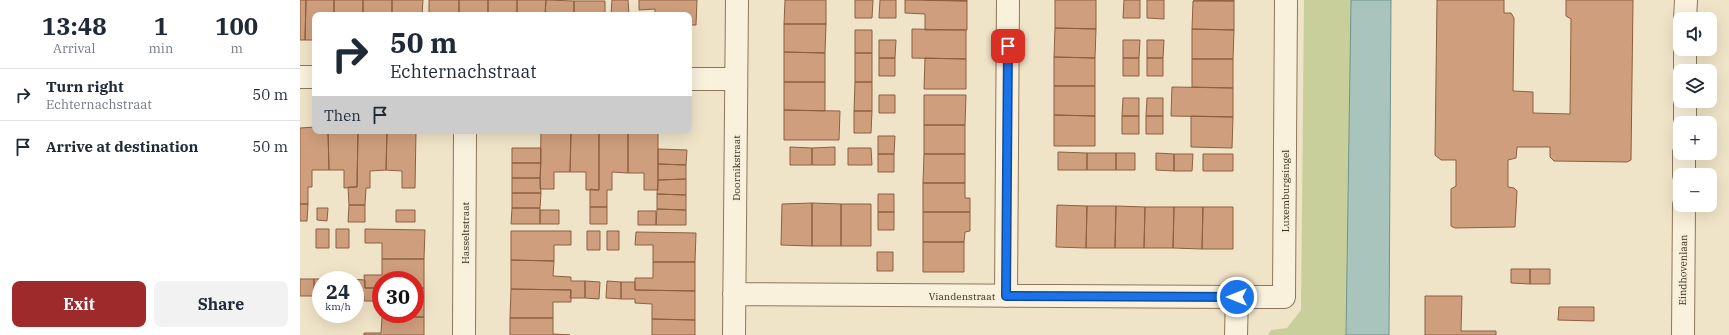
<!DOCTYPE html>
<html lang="en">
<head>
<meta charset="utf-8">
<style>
  :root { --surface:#fff; --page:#f2f2f3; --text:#1f2937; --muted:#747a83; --line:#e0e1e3; --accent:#9e2a2b }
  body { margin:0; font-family:"IBM Plex Serif",serif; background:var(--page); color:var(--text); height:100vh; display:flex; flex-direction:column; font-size:15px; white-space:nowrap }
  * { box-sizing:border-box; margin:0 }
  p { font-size:13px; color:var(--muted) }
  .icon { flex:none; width:22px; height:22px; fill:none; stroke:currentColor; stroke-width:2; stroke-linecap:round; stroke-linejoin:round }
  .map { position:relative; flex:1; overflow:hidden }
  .sheet { display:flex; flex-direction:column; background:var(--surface); width:300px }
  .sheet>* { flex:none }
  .top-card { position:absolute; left:12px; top:12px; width:380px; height:122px; border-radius:8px; box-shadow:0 4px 16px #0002; background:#fff; color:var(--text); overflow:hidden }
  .tools { position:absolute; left:1373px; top:12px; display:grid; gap:8px }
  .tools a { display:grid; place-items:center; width:44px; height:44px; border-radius:8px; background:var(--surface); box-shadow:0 4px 16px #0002; font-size:20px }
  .speed { position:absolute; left:12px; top:271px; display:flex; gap:8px; font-size:20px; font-weight:700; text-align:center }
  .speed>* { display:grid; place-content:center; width:52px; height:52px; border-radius:50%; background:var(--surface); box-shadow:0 4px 16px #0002; line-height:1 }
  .speed small { font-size:10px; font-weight:400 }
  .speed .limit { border:6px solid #d22; background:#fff; color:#111 }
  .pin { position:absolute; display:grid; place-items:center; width:34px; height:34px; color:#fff; margin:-17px; border-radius:8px; box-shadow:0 2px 6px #0006 }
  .me { position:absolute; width:44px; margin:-22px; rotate:270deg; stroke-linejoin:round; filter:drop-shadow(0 0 3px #0008) }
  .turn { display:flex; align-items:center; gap:14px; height:84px; padding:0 12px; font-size:18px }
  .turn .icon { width:52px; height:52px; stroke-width:2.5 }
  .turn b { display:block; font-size:28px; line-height:34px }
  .then { display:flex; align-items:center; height:38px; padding:0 12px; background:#0003; gap:8px; font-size:15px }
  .eta { display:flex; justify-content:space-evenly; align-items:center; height:68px; text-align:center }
  .eta b { font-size:24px; font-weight:700; line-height:28px }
  .button { display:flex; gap:8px; margin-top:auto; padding:8px 12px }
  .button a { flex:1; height:46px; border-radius:8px; background:var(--accent); color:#fff; font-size:16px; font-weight:700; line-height:46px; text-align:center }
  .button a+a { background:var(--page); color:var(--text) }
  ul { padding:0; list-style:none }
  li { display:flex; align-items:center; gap:12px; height:52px; padding:0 12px; border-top:1px solid var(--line) }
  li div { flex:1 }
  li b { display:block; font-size:15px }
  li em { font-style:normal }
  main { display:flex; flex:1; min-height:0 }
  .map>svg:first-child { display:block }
  .green { fill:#c9cf9b }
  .water { fill:#a9c4bc; stroke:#6f938a }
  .building { fill:#cf9f7d; stroke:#8d5f41 }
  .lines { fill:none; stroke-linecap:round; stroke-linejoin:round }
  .street-casing { stroke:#8d765c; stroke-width:24 }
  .street { stroke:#faf1dc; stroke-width:22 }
  .route-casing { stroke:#114b97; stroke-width:10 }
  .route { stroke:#1a73e8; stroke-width:7 }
  .labels { text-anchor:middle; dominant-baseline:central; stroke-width:4; stroke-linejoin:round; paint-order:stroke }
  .street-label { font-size:10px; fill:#3d2e20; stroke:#f7eed8 }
</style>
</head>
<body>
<main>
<section class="sheet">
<div class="eta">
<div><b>13:48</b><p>Arrival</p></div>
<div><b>1</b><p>min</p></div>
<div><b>100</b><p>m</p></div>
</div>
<ul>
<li><svg class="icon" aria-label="right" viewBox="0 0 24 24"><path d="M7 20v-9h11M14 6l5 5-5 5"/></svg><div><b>Turn right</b><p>Echternachstraat</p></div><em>50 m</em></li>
<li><svg class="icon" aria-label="arrive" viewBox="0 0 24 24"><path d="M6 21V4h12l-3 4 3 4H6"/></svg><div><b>Arrive at destination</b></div><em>50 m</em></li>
</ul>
<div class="button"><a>Exit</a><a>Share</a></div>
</section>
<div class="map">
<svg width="1429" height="335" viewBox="0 0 1429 335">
  <rect width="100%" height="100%" fill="#f0e4c8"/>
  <path class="green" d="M1004 0H1051L1046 335H968L971 330 987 328 1001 310Z"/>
  <path class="water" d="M1051 0H1091L1089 335H1046Z"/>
  <path class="building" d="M0 0H6L5 40H0Z
    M6 0H34V15H15V40H5Z
    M34 0H63V15H34Z
    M63 0H92V15H63Z
    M92 0H123L122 15H92Z
    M129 0H159V15H129Z
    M159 0H188V15H159Z
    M188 0H217V15H188Z
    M217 0H246L245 15H217Z
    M246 0 274 1V15H245Z
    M312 0H328L329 15H311Z
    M339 0H397L396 25H389V15H355V9L339 10Z
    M485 0H526V24H484Z
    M555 0H573L572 18H555Z
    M580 0H596V18H579Z
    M605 0 667 1V30H625V14L605 13Z
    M625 0H667V1Z
    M755 0H796V29L755 28Z
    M824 0H840V18H823Z
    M847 0H864V19L847 18Z
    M893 0H934V1Z
    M1137 0H1204V13H1211L1214 18 1213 91 1233 92V113L1270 114 1271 19 1266 16V0H1333L1331 160 1327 162 1254 161 1250 157V147H1217L1216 158 1208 160V187L1214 188 1217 191 1215 227 1155 228 1151 226V189L1156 186V160H1141L1135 155Z
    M274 1H305V15H274Z
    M893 1H934V30L892 29Z
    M484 24H526L525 53 484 52Z
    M755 28 796 29 795 58 754 57Z
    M612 29 666 30V59L612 58Z
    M892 29 934 30 933 59H892Z
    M555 30H572V53H555Z
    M579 40H596L595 58H579Z
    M823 40H840L839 58H823Z
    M847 40H864L863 58H847Z
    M484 52 525 53V82H484Z
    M555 53H572V82H555Z
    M754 57 795 58V86H754Z
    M579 58H595V76H579Z
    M625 58 666 59V89H624Z
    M823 58H839V76H823Z
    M847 58H863V76H847Z
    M892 59H933V88L892 87Z
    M484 82H525V111L484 110Z
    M555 82H572V111H554Z
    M754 86H795V116L754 115Z
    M872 87 933 88V117L871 116Z
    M579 95H595V113H579Z
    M624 95H666L665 125H624Z
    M823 98H839V116H822Z
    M847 98H863V116H846Z
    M484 110 540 111 539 140H484Z
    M554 111H572L571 133H554Z
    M754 115 795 116V146H754Z
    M822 116H839V134H822Z
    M846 116H863V134H846Z
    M891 116 933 117 932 148 891 147Z
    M624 125H665V154H624Z
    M15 127V131H28L29 170H12V187H8V204H0V128Z
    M28 131H58L57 187 44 188V170H29Z
    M58 131H87L86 170 70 171V188H66L65 205H49L48 187H57Z
    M87 131H116L115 188H102V171L86 170Z
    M241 131H271L270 172H254V189H240Z
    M271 131H299V190H286V172H270Z
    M299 131H328V173L312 172V190H307V207H290V189L299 190Z
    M328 131H358V190H344V173H328Z
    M578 136H595L594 154H578Z
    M490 147 512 148V165H490Z
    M535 147V165H512V148Z
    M212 148H241V163H212Z
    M548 148H571L572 165H548Z
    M358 149 387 150 386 165 358 164Z
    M758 152 787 153V170H758Z
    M787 153H816V170H787Z
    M816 153H835V170H816Z
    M856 153 874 154V171L856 170Z
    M578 154H594V172H578Z
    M624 154H665V183H623Z
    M874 154H893L892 171H874Z
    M903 154H933V171H903Z
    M212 163H241L240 178H212Z
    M358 164 386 165V179L358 180Z
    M212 178H240L241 193H212Z
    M386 179V195L357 194 358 180Z
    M623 183H665V198H670V212H623Z
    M212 193H241L240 208H212Z
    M357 194 386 195V210L357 209Z
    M578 194H594V212H578Z
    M512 203 541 204V246H512Z
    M512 203V246L481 245 482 204Z
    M0 204H8L7 221H0Z
    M541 204H571V246H541Z
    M49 205H65V222H48Z
    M757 205 787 206 786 248 756 247Z
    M787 206H816L815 248H786Z
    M816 206 845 207 844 248H815Z
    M290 207H307V224H290Z
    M845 207H874L873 248H844Z
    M874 207H903L902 249 873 248Z
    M903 207H933V249H902Z
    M17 208H28L27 221 17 220Z
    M212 208H240V224H211Z
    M357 209 386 210V225H356Z
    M96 210H115V222H96Z
    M240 210H259V224H240Z
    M338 211H356V225H338Z
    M578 212H594V230H578Z
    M623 212H670V231L665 232 664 242H623Z
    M16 229H29V248H16Z
    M36 229H49V248H36Z
    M65 229 125 230 124 259H82V243H65Z
    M211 231H271V245H254V261L211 260Z
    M287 231H300V250H287Z
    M307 231H319V250H307Z
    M336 232 396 233 395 262H353V245H335Z
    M623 242H664V272H623Z
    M577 252H593V271H577Z
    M82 259H124V288H115V280H81V288H65L64 275H82Z
    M211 260 254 261 253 276 271 277V281H285V298H270L271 290 211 289Z
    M353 262H395V291L335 290V278H353Z
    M1211 269H1230V284L1211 283Z
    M1230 269H1250V284H1230Z
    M0 279H14V296H0Z
    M14 279H28L21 280V296H14Z
    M50 279 65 280V288H81V301H64V296H55V280Z
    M285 281 300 282 299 299 285 298Z
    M307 281 321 282V299L306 298Z
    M321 282H335V290L395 291V320L352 319V304L335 303V299H321Z
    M115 288H124V317H82V314H115Z
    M211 289 271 290V302H253V318H210Z
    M1125 296H1162L1161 331H1196V335H1125Z
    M1259 307H1294V321L1258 320Z
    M82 317H124V335H64V333H81Z
    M210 318H253V334L270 335H210Z
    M352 319 395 320V335H352Z"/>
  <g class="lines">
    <defs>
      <path id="street" d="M1385 19 1386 0
        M1385 71V49
        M0 77H15
        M389 79H436
        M1385 123V101
        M1384 175V153
        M434 294 937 297
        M706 296 708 0
        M164 335 165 131
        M434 335 437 0
        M936 335 937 297H984L986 0
        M1383 335 1384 205"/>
    </defs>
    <use href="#street" class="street-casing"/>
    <use href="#street" class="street"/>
  </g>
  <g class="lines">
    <defs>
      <path id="route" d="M708 46 706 296 937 297"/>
    </defs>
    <use href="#route" class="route-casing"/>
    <use href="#route" class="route"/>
  </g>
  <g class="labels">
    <g class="street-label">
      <text transform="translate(436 168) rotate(-90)">Doornikstraat</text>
      <text transform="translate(985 191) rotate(-90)">Luxemburgsingel</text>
      <text transform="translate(165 233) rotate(-90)">Hasseltstraat</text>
      <text transform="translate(1383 270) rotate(-89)">Eindhovenlaan</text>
      <text x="662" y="296">Viandenstraat</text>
    </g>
  </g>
</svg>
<div class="tools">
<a><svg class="icon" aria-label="sound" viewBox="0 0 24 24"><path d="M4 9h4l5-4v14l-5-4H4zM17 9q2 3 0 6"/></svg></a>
<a><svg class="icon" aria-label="layers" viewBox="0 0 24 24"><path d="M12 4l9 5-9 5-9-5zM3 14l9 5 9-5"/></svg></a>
<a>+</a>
<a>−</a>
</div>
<div class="speed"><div>24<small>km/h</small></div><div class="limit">30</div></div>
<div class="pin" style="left:708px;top:46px;background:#d93025"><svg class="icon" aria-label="arrive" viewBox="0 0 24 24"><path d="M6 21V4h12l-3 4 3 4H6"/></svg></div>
<svg class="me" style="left:937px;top:297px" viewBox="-20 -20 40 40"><circle r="17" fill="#1a73e8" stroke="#fff" stroke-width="3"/><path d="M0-11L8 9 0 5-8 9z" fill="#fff"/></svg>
<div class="top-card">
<div class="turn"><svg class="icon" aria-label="right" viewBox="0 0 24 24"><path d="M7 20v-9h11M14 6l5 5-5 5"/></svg><div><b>50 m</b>Echternachstraat</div></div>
<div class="then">Then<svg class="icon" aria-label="arrive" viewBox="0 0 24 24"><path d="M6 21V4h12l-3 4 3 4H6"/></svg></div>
</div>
</div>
</main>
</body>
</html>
